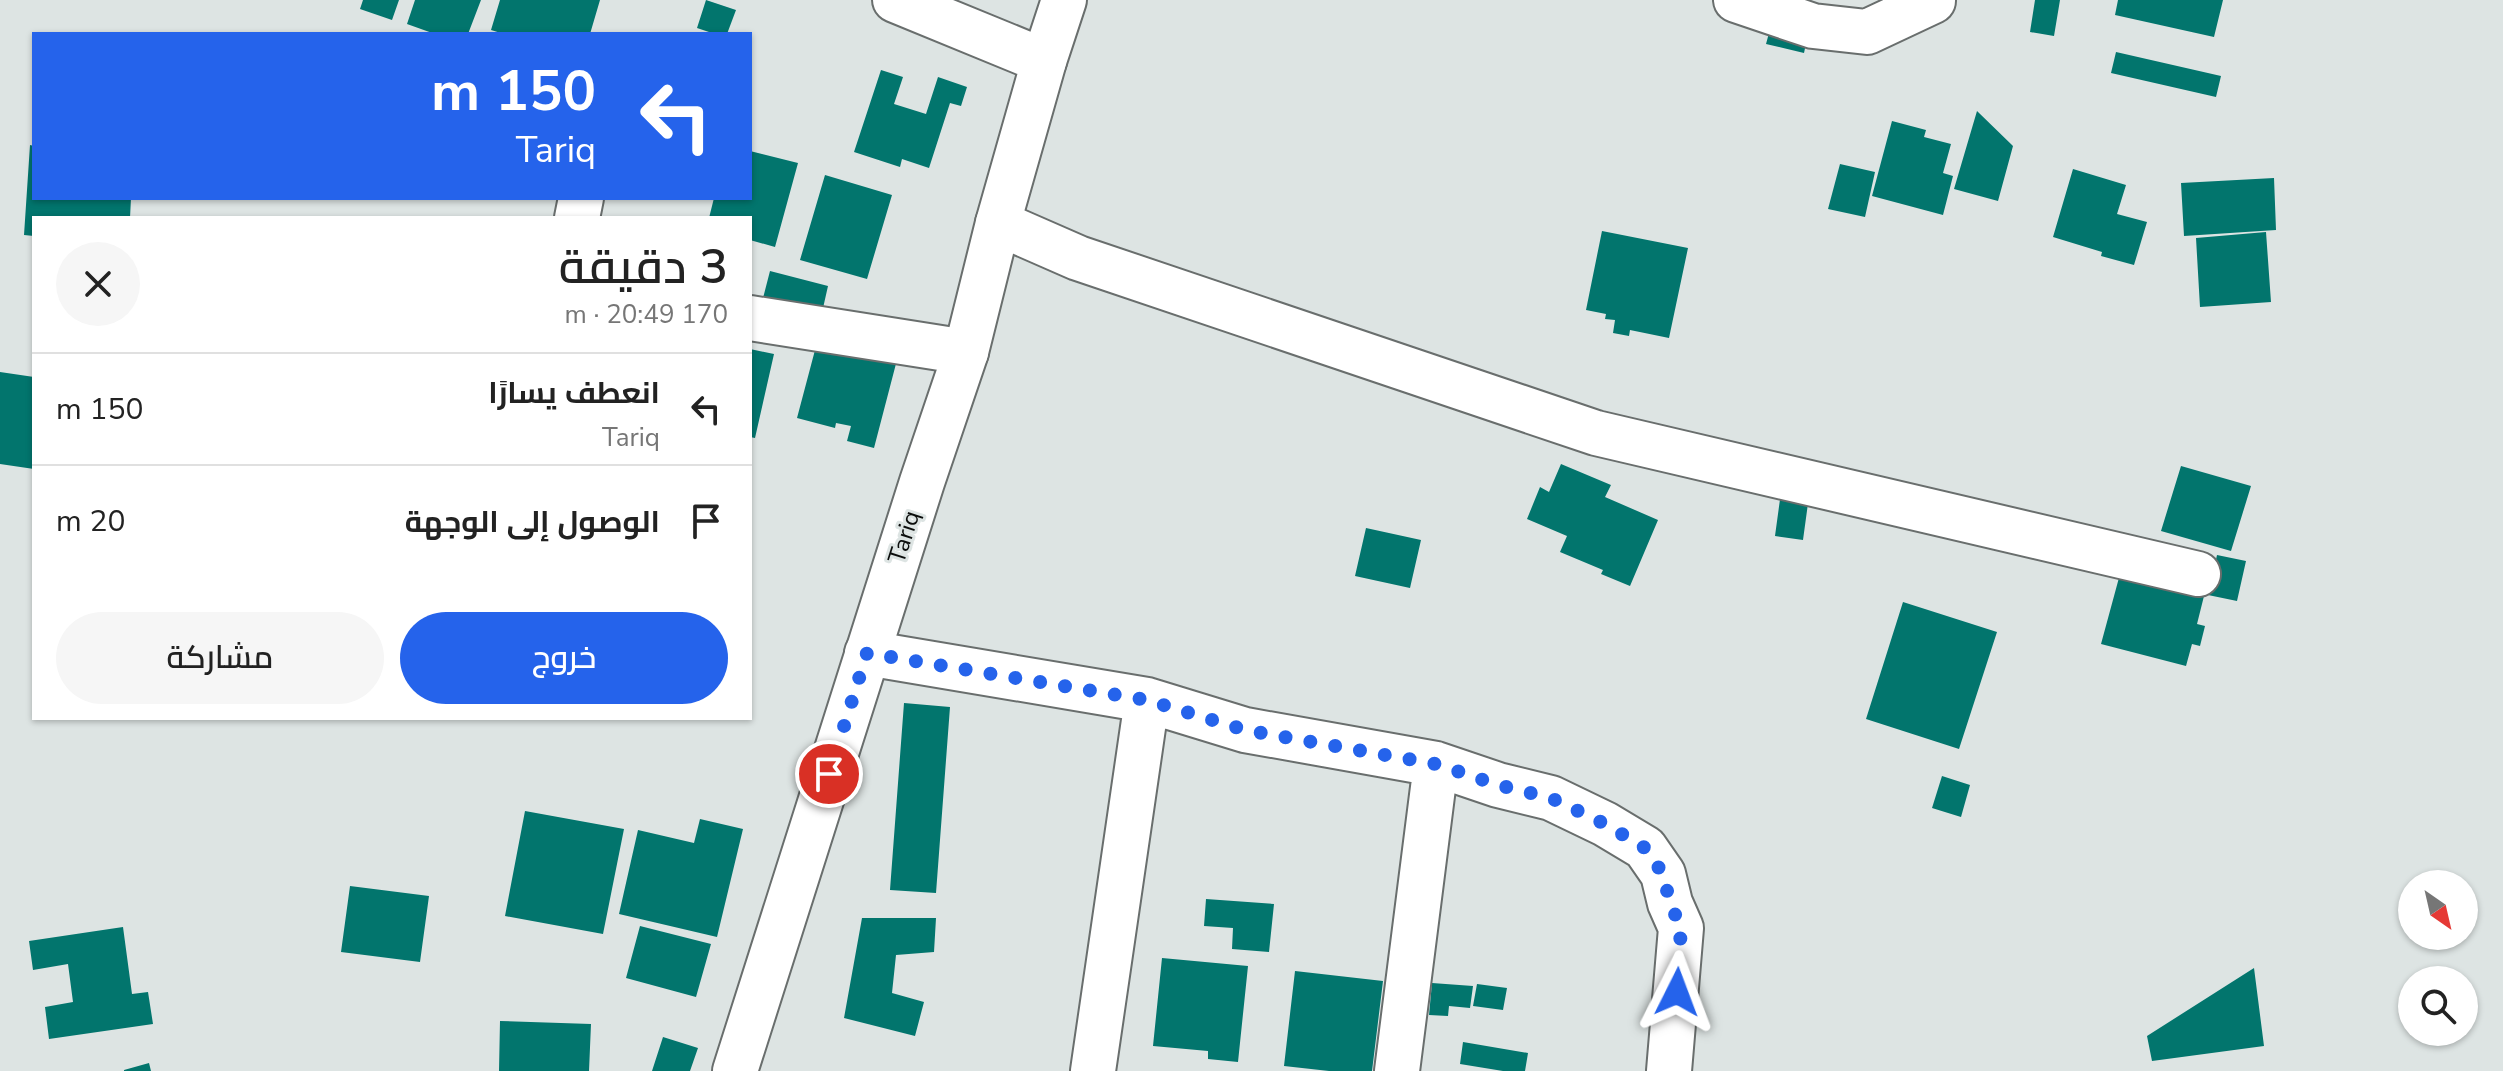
<!DOCTYPE html>
<html lang="ar">
<head>
<meta charset="utf-8">
<style>
  :root { --surface:#fff; --page:#f6f6f6; --text:#222; --muted:#767676; --line:#e0e0e0; --accent:#2563eb }
  body { margin:0; font-family:"Nunito Sans",Cairo,sans-serif; background:var(--page); color:var(--text); direction:rtl; height:100vh; display:flex; flex-direction:column; font-size:30px; white-space:nowrap }
  * { box-sizing:border-box; margin:0 }
  p { font-size:26px; color:var(--muted) }
  .icon { flex:none; width:44px; height:44px; fill:none; stroke:currentColor; stroke-width:2; stroke-linecap:round; stroke-linejoin:round }
  .map { position:relative; flex:1; overflow:hidden; direction:ltr }
  .side { position:absolute; left:32px; top:216px; width:720px; height:504px; display:flex; flex-direction:column; background:var(--surface); border-radius:0px; box-shadow:0 2px 6px #0004; direction:rtl }
  .side>* { flex:none }
  .banner { position:absolute; left:32px; top:32px; width:720px; height:168px; border-radius:0px; box-shadow:0 2px 6px #0004; direction:rtl; background:#2563eb; color:#fff; overflow:hidden }
  .needle { width:52px; rotate:146deg }
  .buttons { position:absolute; left:2398px; top:870px; display:grid; gap:16px }
  .buttons a { display:grid; place-items:center; width:80px; height:80px; border-radius:50%; background:var(--surface); box-shadow:0 2px 6px #0004; font-size:40px }
  .pin { position:absolute; display:grid; place-items:center; width:68px; height:68px; color:#fff; margin:-34px; border:4px solid #fff; border-radius:50%; box-shadow:0 2px 8px #0007 }
  .me { position:absolute; width:88px; margin:-44px; rotate:3deg; stroke-linejoin:round; filter:drop-shadow(0 0 6px #0008) }
  .turn { display:flex; align-items:center; gap:28px; height:168px; padding:0 24px; font-size:36px }
  .turn .icon { width:104px; height:104px; stroke-width:2.5 }
  .turn b { display:block; font-size:56px; line-height:68px }
  .round { display:grid; place-items:center; flex:none; width:84px; height:84px; border-radius:42px; background:var(--page) }
  .head { display:flex; align-items:center; justify-content:space-between; height:136px; padding:0 24px }
  h1 { font-size:48px; font-weight:600; line-height:60px }
  .button { display:flex; gap:16px; margin-top:auto; padding:16px 24px }
  .button a { flex:1; height:92px; border-radius:48px; background:var(--accent); color:#fff; font-size:32px; font-weight:600; line-height:92px; text-align:center }
  .button a+a { background:var(--page); color:var(--text) }
  ul { padding:0; list-style:none }
  li { display:flex; align-items:center; gap:24px; height:112px; padding:0 24px; border-top:2px solid var(--line) }
  li div { flex:1 }
  li b { display:block; font-size:30px }
  li em { font-style:normal }
  .map>svg:first-child { display:block }
  .building { fill:#02756d }
  .lines { fill:none; stroke-linecap:round; stroke-linejoin:round }
  .minor-casing { stroke:#696e6d; stroke-width:48 }
  .secondary-casing { stroke:#696e6d; stroke-width:48 }
  .minor { stroke:#fff; stroke-width:44 }
  .secondary { stroke:#fff; stroke-width:44 }
  .route { stroke:#2563eb; stroke-width:14; stroke-dasharray:0 25.2 }
  .labels { text-anchor:middle; dominant-baseline:central; stroke-width:6; stroke-linejoin:round; paint-order:stroke }
  .street-label { font-size:24px; fill:#0b0d0c; stroke:#dde4e3 }
</style>
</head>
<body>
<div class="map">
<svg width="2503" height="1071" viewBox="0 0 2503 1071">
  <rect width="100%" height="100%" fill="#dde4e3"/>
  <path class="building" d="M363 0H399L392 20 360 9Z
    M415 0H481L468 34H435L407 24Z
    M500 0H600L590 34H504L491 30Z
    M706 0 736 10 727 34H715L697 28Z
    M2035 0H2060L2054 36 2030 32Z
    M2118 0H2223L2214 37 2115 15Z
    M1772 22 1807 39 1804 53 1766 44Z
    M2116 52 2221 76 2216 97 2111 73Z
    M881 70 903 77 894 104 926 114 938 77 967 87 961 106 950 103 929 168 902 159 900 167 854 152Z
    M1977 111 2013 146 1998 201 1954 189Z
    M1892 121 1926 130 1924 137 1951 144 1943 173 1953 176 1943 215 1872 196Z
    M30 145 34 146V198H131L130 218H34V236L24 235Z
    M750 151 798 163 775 247 750 240V218H709L714 198H750Z
    M1840 164 1875 172 1865 217 1828 209Z
    M2073 169 2126 185 2117 214 2147 222 2134 265 2101 256 2102 252 2053 237Z
    M825 175 892 195 867 279 800 260Z
    M2274 178 2276 230 2184 236 2181 183Z
    M1602 231 1688 248 1669 338 1630 330 1629 336 1613 333 1615 320 1605 319 1606 314 1586 310Z
    M2266 232 2271 302 2200 307 2196 238Z
    M770 271 828 286 821 317 762 302Z
    M819 335 898 356 874 448 847 441 851 426 836 423 835 428 797 418Z
    M750 349 774 354 755 438 750 437Z
    M0 372 34 377V469L0 464Z
    M1561 464 1611 485 1605 497 1658 520 1630 586 1601 574 1603 570 1560 552 1567 536 1527 519 1540 487 1549 492Z
    M2181 466 2251 486 2231 551 2161 531Z
    M1781 492 1809 496 1803 540 1775 536Z
    M1366 528 1421 540 1410 588 1355 576Z
    M2217 555 2246 561 2237 601 2208 595Z
    M2120 574 2204 596 2197 624 2205 626 2200 646 2192 644 2186 666 2101 644Z
    M1903 602 1997 632 1959 749 1866 719Z
    M904 703 950 707 936 893 890 890Z
    M1942 776 1970 785 1961 817 1932 808Z
    M525 811 624 829 603 934 505 916Z
    M700 819 743 829 717 937 619 914 638 830 694 843Z
    M350 886 429 896 420 962 341 952Z
    M1206 899 1274 904 1269 952 1232 949 1233 928 1204 926Z
    M862 918H936L934 952 896 955 892 993 924 1002 915 1036 844 1018Z
    M640 926 711 944 696 997 626 978Z
    M123 927 132 994 148 992 153 1024 49 1039 45 1007 73 1002 68 964 33 970 29 941Z
    M1162 958 1248 966 1238 1062 1208 1059V1051L1153 1046Z
    M2254 968 2264 1046 2152 1061 2147 1036Z
    M1295 971 1383 981 1372 1071H1329L1284 1066Z
    M1432 983 1473 986 1470 1008 1449 1006 1448 1016 1429 1015Z
    M1477 984 1507 988 1503 1010 1473 1006Z
    M500 1021 591 1024 589 1071H499Z
    M663 1037 698 1048 690 1071H652Z
    M1463 1042 1528 1053 1525 1071H1503L1460 1064Z
    M149 1063 151 1071H124V1070Z"/>
  <g class="lines">
    <defs>
      <path id="minor" d="M895 0 1044 61
        M1736 0 1813 26 1867 32 1933 1
        M577 218 581 198
        M998 223 1078 258 1596 433 2198 574
        M750 318 966 352
        M867 653 1147 700 1245 730 1436 764 1498 785 1551 798 1605 824 1645 848 1663 874 1670 903 1681 928 1669 1071
        M1093 1071 1147 700
        M1397 1071 1436 764"/>
      <path id="secondary" d="M735 1071 922 482 966 352 998 223 1044 61 1064 0"/>
    </defs>
    <use href="#minor" class="minor-casing"/>
    <use href="#secondary" class="secondary-casing"/>
    <use href="#minor" class="minor"/>
    <use href="#secondary" class="secondary"/>
  </g>
  <g class="lines">
    <path class="route" d="M829 774 867 653 1147 700 1245 730 1436 764 1498 785 1551 798 1605 824 1645 848 1663 874 1670 903 1681 928 1677 992"/>
  </g>
  <g class="labels">
    <g class="street-label">
      <text transform="translate(904 537) rotate(-72)">Tariq</text>
    </g>
  </g>
</svg>
<div class="buttons">
<a><svg class="needle" viewBox="-14 -14 28 28"><path d="M0-13l5 13h-10z" fill="#e53935"/><path d="M0 13l5-13h-10z" fill="#767676"/></svg></a>
<a><svg class="icon" aria-label="search" viewBox="0 0 24 24"><circle cx="10" cy="10" r="6"/><path d="M15 15l6 6"/></svg></a>
</div>
<div class="pin" style="left:829px;top:774px;background:#d93025"><svg class="icon" aria-label="arrive" viewBox="0 0 24 24"><path d="M6 21V4h12l-3 4 3 4H6"/></svg></div>
<svg class="me" style="left:1677px;top:992px" viewBox="-20 -20 40 40"><path d="M0-17L14 15 0 8-14 15z" fill="#2563eb" stroke="#fff" stroke-width="4"/></svg>
<div class="banner">
<div class="turn"><svg class="icon" aria-label="left" viewBox="0 0 24 24"><path d="M17 20v-9H6M10 6l-5 5 5 5"/></svg><div><b>150 m</b>Tariq</div></div>
</div>
<section class="side">
<div class="head"><div><h1>3 دقيقة</h1><p>170 m · 20:49</p></div><a class="round"><svg class="icon" aria-label="close" viewBox="0 0 24 24"><path d="M6 6l12 12M18 6L6 18"/></svg></a></div>
<ul>
<li><svg class="icon" aria-label="left" viewBox="0 0 24 24"><path d="M17 20v-9H6M10 6l-5 5 5 5"/></svg><div><b>انعطف يسارًا</b><p>Tariq</p></div><em>150 m</em></li>
<li><svg class="icon" aria-label="arrive" viewBox="0 0 24 24"><path d="M6 21V4h12l-3 4 3 4H6"/></svg><div><b>الوصول إلى الوجهة</b></div><em>20 m</em></li>
</ul>
<div class="button"><a>خروج</a><a>مشاركة</a></div>
</section>
</div>
</body>
</html>
